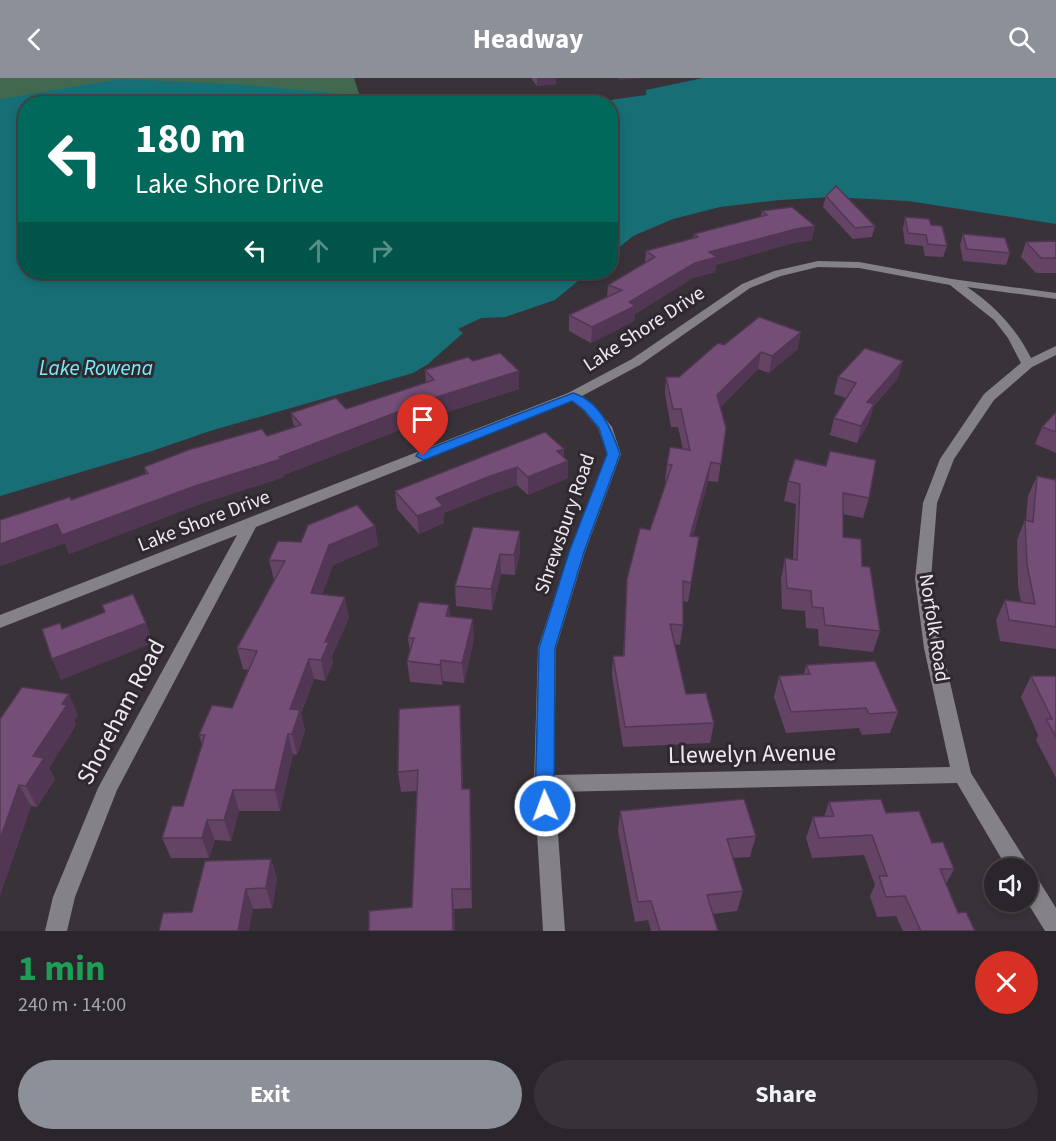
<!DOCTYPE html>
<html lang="en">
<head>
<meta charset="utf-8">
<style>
  :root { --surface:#2b262b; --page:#373237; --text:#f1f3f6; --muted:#a6a5a9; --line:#474347; --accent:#8c9099 }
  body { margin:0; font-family:"Source Sans 3",sans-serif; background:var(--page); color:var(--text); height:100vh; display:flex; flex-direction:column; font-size:22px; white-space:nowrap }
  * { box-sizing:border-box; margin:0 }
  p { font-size:20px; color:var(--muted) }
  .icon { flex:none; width:33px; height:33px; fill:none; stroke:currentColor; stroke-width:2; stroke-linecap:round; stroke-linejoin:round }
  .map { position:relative; height:853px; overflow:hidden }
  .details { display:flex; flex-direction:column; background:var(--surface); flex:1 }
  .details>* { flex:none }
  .guide { position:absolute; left:18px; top:18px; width:600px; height:183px; border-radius:24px; box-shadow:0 3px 9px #0003,0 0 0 2px var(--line); background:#00695c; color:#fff; overflow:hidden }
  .fabs { position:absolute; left:984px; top:780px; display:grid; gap:12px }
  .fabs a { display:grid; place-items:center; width:54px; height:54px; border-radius:50%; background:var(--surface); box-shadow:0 3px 9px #0003,0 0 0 2px var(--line); font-size:30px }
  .pin { position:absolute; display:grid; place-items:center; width:51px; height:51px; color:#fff; margin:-62px -26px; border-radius:50% 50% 50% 0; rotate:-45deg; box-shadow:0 0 6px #0007 }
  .pin .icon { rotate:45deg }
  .me { position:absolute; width:66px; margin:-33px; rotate:358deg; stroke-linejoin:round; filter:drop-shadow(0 0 4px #0008) }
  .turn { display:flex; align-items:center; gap:21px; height:126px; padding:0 18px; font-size:27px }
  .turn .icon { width:78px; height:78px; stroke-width:2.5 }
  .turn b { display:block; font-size:42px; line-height:51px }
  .lanes { display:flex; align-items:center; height:57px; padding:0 18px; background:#0003; justify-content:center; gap:30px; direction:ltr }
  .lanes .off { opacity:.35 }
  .round { display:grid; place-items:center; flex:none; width:63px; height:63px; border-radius:32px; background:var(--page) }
  .head { display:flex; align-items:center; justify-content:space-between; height:102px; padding:0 18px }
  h1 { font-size:36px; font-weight:700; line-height:45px; color:#1e9e55 }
  .cta { display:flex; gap:12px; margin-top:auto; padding:12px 18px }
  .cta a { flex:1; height:69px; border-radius:36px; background:var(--accent); color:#fff; font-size:24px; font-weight:700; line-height:69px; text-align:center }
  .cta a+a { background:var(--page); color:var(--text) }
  header { display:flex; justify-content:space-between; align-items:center; height:78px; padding:0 18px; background:var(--accent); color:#fff; font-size:27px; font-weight:700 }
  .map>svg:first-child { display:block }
  .green { fill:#426950 }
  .water { fill:#176e75 }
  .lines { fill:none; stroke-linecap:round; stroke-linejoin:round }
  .minor { fill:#848286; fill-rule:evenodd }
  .wall { fill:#644365 }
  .shaded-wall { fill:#513753 }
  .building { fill:#744e76; stroke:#513753; stroke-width:1.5 }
  .route { fill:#1a73e8; stroke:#114b97; stroke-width:1.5 }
  .labels { text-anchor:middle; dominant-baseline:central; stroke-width:6; stroke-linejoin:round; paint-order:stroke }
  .street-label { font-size:20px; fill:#efeaef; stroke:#2f292f }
  .water-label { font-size:21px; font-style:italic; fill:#79effa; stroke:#2f292f }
  .near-street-label { font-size:24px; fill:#efeaef; stroke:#2f292f }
</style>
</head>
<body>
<header><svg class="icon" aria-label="back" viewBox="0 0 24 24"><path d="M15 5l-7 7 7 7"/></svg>Headway<svg class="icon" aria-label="search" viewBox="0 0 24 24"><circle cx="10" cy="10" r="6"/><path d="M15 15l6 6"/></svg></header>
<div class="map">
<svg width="1056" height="853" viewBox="0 0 1056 853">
  <rect width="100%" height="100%" fill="#393339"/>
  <path class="green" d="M0 0H354L362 25 26 26 0 94Z"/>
  <path class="water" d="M703 0H1056V146L908 123 831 119 780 122 720 129 673 141 633 158 611 176 610 26H581L646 17V12Z
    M121 1 248 7 372 19 413 18 444 25 26 26V194H589L555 222 505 239 481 240 458 251 463 255 428 286 413 295 210 353 152 373 0 418V21Z"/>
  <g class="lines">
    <path class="minor" d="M818 183 859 184 952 201 1056 215V221L967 209C995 228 1016 250 1031 280L1056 268V277L1032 289 994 322 954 381 937 425 931 501 942 570 971 695 1026 783 1029 790 1028 793V790H1007L957 705 555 714 565 853H543L534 706 538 570 569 474 607 376 598 350 583 332 572 323 256 449 117 712 75 819 67 853H45L53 819 98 710 237 457 0 550V537L568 315 632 281 742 206 774 193ZM818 189 859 190 950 207 994 242 1008 260 1021 285 984 316 940 381 923 425 915 501 924 570 950 689 554 697 556 570 585 474 621 376 612 349 593 326 582 318 640 287 750 210 781 198Z
      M1028 795 1036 798 1056 830V853H1045L1027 824Z"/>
  </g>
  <path class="wall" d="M531 0H556V6L537 8Z
    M826 118 875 148 872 159 853 161 823 129Z
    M762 133 812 162 793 165 716 187 715 194 693 200 635 236 634 243 591 265 569 253V237L607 219 608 207 645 185 646 173 693 160 694 156 761 139Z
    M905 139 931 147 947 168 943 179 925 178 923 168 905 166 903 151Z
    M963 156 1010 175 1006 187 963 183 960 167Z
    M1056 163V195H1036L1021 179 1026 164Z
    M724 267 798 271 769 295 758 291 720 329 726 350 718 404 708 403 693 458 699 459 688 524 683 523V547L680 567 674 566 686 616 714 645 710 665 623 669 612 597 613 578H623L627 501 650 452 666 404H665L667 386 683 371 678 349H671L665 316 666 299H679Z
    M473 283 519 293V311L438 337 284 397V399L200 426 69 476 65 465 0 488V442L71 422 146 396 144 389 267 358 294 349 291 335 346 331 426 304 425 292Z
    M838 299 898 300 873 329 869 344 857 365 830 357 834 340 846 320 834 316Z
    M1056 334V375L1035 366 1042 349Z
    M564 371V379L568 400 528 417 517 407 486 418 444 435V445L419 456 397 431 395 413Z
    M1037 398 1056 402V571L1000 563 996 542 1005 522 1021 524 1018 508 1017 462 1025 442H1026L1028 418Z
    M788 403 869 420 863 440 843 436V459L862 488 880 553 873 574 819 568 818 551 806 550 805 533 782 531 781 501 785 480 793 481 796 426 784 423Z
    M375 448 378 468 333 487 322 516 349 540 332 578 333 585 325 603 314 601 301 636 305 653 297 677 293 676 280 733H239L231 763 215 762 209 780H171L162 760 183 728 202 667 199 657 232 630 248 592 243 591 237 570 274 502 269 482 301 464Z
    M473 449 520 474 515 497 501 496 492 532 456 528 455 508Z
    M450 538 474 561 464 605 443 603 442 607 410 604 407 583 410 575 408 560Z
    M806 587 898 634 890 655 862 657 859 650 786 655 774 619 779 598 804 596Z
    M1031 598H1056V700L1036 662 1038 657 1021 619Z
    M78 637 74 643 76 647 49 690 55 701 37 729 31 728 0 817V641Z
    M461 648 463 711 471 731 472 830 454 831 455 853H369L412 829 417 713 401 714 398 694Z
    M829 724 886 735 932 765 954 791 946 806 958 835 975 853H903L896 838 877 839 870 818 875 807 864 777 812 780 806 760 813 739H824Z
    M620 733 756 758 750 779 733 780 743 813 737 833 713 836 718 853H651L648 842 635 844 618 753Z
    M271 781 277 801 272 830 192 834Z"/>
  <path class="shaded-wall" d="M537 0H556V6L537 8Z
    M619 0H643L619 2Z
    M815 148 812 162 793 165 716 187 715 194 693 200 635 236 634 243 591 265 592 249 629 224 709 174 796 151Z
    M801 254 798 271 769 295 772 278Z
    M761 274 758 291 715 335 717 317Z
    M903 283 898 300 873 329 869 344 857 365 867 324Z
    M519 293V311L438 337 284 397V399L200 426 69 476 62 457 195 408 279 379 437 319Z
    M564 371 563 385 568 383V400L528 417V399L557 373Z
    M711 384 708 403 688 476 690 458Z
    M517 389V407L486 418 444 435V445L419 456 417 438 436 420 485 400Z
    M57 446 65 465 0 488V466Z
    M375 448 378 468 333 487 315 536 311 515 329 467Z
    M520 453V474L515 497 514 477Z
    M500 476 501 496 492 532 491 511Z
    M345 519 349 540 332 578 333 585 325 603 321 582 325 564Z
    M449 527 451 547 446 538Z
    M473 541 474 561 464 605 462 585Z
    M146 545 153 565 61 602 52 581Z
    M309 581 314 601 301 636 305 653 297 677 292 656 290 631Z
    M441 582 443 603 442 607 440 587Z
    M69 616 78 637 74 643 76 647 49 690 55 701 37 729 26 708 33 678 62 626Z
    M460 627 461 648 464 732 462 711Z
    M288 656 293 676 280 733 275 712Z
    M19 707 31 728 0 817V761Z
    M470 711 471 731 472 830 471 811Z
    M233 712 239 733 231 763 224 742Z
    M207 742 215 762 209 780 202 760Z
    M271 781 277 801 272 830 266 810Z
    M246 811 253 830 249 853H238Z
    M452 811 454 831 455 853H453Z"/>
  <path class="building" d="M836 108 875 148 855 150 826 118Z
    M792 129 815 148 796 151 709 174 717 179 695 185 629 224 635 228 592 249 569 237 622 212 608 207 655 179 646 173 698 159 694 156 767 137 762 133Z
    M905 139 929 141 931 147 942 148 947 168 928 166 926 157 908 155Z
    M963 156 1005 160 1010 175 967 171Z
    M1056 163V180H1041L1026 164Z
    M759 239 801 254 772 278 761 274 717 317 726 350 721 386 711 384 690 458 699 459 691 505 683 503V547L670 546 686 616 706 615 714 645 625 649 613 578H624L627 501 640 450 650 452 672 387 667 386 670 369 690 372 681 331H673L666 299H679L718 265 724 267Z
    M865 270 903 283 867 324 874 326 861 348 834 340 856 305 838 299Z
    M500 275 519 293 437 319 279 379 281 381 195 408 62 457 57 446 0 466V442L70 419 71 422 148 395 144 389 188 372 262 351 267 358 301 347 291 335 336 320 346 331 434 302 425 292 468 279 473 283Z
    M1056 334V354L1042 349Z
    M545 354 564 371 557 373 568 383 528 399 517 389 485 400 436 420 443 428 417 438 395 413Z
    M830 373 876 382 869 420 843 415V459L861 461 862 488 870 489 880 553 825 547 823 530 812 529 811 513 787 510 785 480 797 482 800 406 788 403 795 381 826 388Z
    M1037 398 1056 402V549L1009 542 1005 522 1035 526 1027 487 1025 442 1033 444Z
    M357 427 375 448 329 467 311 515 345 519 325 564H329L321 582 309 581 290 631 300 632 292 656H288L275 712H233L224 742H207L202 760H162L172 728H183L205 657H199L212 627 232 630 257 573 237 570 285 483 269 482 278 463 301 464 308 447Z
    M473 449 520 453 514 477 500 476 491 511 455 508Z
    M133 516 146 545 52 581 42 551 60 545 62 551 105 534 102 527Z
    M419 524 449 527 446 538 473 541 462 585 441 582 440 587 407 583 414 560H408Z
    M875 583 898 634 869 636 866 630 791 634 779 598 810 596 806 587Z
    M1031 598H1056V659L1046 641H1052Z
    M22 609 69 616 62 626 67 627 33 678 44 680 26 708 19 707 0 761V641Z
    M460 627 462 711H470L471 811H452L453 853H369V833L412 829 418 692 398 694 399 631Z
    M744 721 756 758 727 761 743 813 707 817 718 853H660L651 823 638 824 620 733Z
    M881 721 886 735 919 733 932 765 943 764 954 791H940L958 835 966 834 975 853H921L905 818 886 819 879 798H887L872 757 819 760 813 739 834 738 829 724Z
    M271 781 266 810 246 811 238 853H159L163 835 192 834 205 783Z"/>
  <path class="route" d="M573 315C600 323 612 352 620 376L584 474 555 570 554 728 551 733 545 736 538 733 535 728 539 570 569 474 607 376 599 350 584 332 572 323 427 381 423 382 416 378 418 375Z"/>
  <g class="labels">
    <g class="street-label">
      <text transform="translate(644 251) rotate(-33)">Lake Shore Drive</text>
      <text transform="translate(204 443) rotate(-21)">Lake Shore Drive</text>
      <text transform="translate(565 446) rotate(-71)">Shrewsbury Road</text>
      <text transform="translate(934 550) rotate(81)">Norfolk Road</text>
    </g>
    <g class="water-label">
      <text x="96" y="290">Lake Rowena</text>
    </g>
    <g class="near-street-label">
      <text transform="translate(121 634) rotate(-62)">Shoreham Road</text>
      <text transform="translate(752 676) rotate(-1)">Llewelyn Avenue</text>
    </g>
  </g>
</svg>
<div class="fabs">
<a><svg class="icon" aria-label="sound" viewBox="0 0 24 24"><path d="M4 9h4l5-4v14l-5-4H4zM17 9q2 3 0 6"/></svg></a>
</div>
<div class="pin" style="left:423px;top:378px;background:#d93025"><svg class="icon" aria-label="arrive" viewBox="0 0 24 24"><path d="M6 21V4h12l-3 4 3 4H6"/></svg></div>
<svg class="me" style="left:545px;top:728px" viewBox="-20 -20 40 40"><circle r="17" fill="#1a73e8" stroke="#fff" stroke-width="3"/><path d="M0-11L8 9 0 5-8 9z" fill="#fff"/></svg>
<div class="guide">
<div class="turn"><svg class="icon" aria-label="left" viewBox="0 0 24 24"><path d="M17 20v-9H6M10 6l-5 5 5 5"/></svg><div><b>180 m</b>Lake Shore Drive</div></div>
<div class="lanes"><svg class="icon" aria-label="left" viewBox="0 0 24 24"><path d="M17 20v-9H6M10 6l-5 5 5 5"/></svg><svg class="icon off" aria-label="ahead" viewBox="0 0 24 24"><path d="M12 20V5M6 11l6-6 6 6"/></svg><svg class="icon off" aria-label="right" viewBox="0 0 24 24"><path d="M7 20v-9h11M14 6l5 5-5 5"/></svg></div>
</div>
</div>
<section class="details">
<div class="head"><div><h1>1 min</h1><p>240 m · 14:00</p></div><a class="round" style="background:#d93025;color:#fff"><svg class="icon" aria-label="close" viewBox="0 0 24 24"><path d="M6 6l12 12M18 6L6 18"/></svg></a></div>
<div class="cta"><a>Exit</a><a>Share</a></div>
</section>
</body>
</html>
